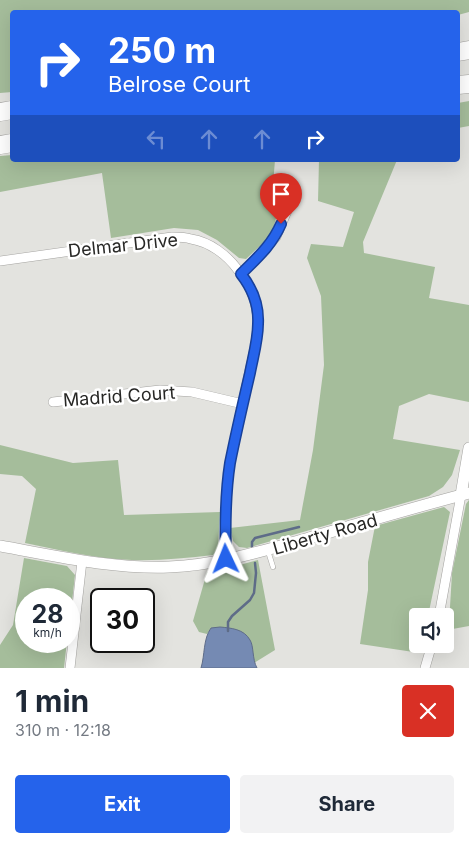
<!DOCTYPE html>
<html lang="en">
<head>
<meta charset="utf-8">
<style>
  :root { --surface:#fff; --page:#f2f2f3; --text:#1f2937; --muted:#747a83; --accent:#2563eb }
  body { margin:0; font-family:Inter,sans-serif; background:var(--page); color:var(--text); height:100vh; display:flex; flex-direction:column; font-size:19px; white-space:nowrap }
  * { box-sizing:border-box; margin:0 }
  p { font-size:16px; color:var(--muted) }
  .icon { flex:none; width:28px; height:28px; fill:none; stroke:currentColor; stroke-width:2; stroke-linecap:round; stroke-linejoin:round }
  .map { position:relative; height:668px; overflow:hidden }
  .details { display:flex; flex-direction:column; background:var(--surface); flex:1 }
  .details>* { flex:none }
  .hud { position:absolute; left:10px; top:10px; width:450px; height:152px; border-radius:5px; box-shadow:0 5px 20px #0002; background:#2563eb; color:#fff; overflow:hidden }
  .buttons { position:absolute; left:409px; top:608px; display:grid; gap:10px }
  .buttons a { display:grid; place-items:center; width:45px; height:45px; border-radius:5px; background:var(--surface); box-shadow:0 5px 20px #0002; font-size:25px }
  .speed { position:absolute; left:15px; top:588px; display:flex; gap:10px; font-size:25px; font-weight:700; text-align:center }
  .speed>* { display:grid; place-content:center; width:65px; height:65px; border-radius:50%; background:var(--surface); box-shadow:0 5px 20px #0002; line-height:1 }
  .speed small { font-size:12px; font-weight:400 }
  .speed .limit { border:2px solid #111; border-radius:8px; background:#fff; color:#111 }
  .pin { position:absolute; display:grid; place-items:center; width:42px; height:42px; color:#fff; margin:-51px -21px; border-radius:50% 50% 50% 0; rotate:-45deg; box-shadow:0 0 5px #0007 }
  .pin .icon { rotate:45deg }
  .me { position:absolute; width:55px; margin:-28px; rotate:358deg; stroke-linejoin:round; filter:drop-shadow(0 0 4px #0008) }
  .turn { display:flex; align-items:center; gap:18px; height:105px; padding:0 15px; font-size:22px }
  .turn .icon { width:65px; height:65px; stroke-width:2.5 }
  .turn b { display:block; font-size:35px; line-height:42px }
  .lanes { display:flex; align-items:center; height:48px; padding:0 15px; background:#0003; justify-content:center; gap:25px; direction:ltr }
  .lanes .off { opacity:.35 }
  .round { display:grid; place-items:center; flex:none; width:52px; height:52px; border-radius:5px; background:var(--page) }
  .head { display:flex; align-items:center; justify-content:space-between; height:85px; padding:0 15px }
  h1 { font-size:30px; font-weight:700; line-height:38px }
  .cta { display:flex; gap:10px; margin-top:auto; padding:10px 15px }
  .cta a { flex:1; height:58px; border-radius:5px; background:var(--accent); color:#fff; font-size:20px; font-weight:700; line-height:58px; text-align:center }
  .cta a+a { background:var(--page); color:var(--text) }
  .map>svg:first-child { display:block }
  .green { fill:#a5bd9b }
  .water { fill:#758ab3; stroke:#5e6c88 }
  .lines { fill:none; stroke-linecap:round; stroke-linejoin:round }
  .stream { stroke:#5e6c88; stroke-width:2.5 }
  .service-casing { stroke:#a4a3a0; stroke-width:5.5 }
  .minor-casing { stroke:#a4a3a0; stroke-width:10 }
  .tertiary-casing { stroke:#a4a3a0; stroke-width:12 }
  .motorway-casing { stroke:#a4a3a0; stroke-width:19 }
  .service { stroke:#fff; stroke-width:4.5 }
  .minor { stroke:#fff; stroke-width:9 }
  .tertiary { stroke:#fff; stroke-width:11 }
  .motorway { stroke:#fff; stroke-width:18 }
  .route-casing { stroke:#184099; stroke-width:12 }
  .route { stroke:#2563eb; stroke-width:9 }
  .labels { text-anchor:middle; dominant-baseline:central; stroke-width:5; stroke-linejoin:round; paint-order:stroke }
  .street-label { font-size:18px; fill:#272725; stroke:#fff }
</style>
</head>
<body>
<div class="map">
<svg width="469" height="668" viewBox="0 0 469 668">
  <rect width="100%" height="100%" fill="#e3e3df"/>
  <path class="green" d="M0 0H469V12L458 15V12H12V92L0 93Z
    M469 101V126L458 128V103Z
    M12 155V160H275L272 197 281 200 272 233 263 243 246 259 239 258 217 240 198 230 174 228 111 238 102 173 0 192V156Z
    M319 160H397L363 242 364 253 435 267 429 298 469 305V402L429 394 399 406 393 439 460 450 452 475 443 487 429 496 247 548 239 547 233 541 230 528 300 520 313 450 324 365 321 296 307 258 311 244 343 247 354 212 318 201Z
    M0 445 73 463 118 460 124 515 220 512 218 549 213 555C186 558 159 561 132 560 96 559 60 550 25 543L36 489 22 476 0 474Z
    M469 500V626L447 630 450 607 452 573 466 504Z
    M444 507 450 512 428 616H418V644H422L420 653 360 644 368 590V562L375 526Z
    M24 558 67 566 75 575 69 629V599H26V641H67L64 668H0V645L13 625Z
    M258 560 275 650 254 663 250 640 211 628 207 634 199 632 193 621 207 572 225 569Z"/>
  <path class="water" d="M220 627C231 628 244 629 250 640 254 646 252 659 257 668H201C205 655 203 639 211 628Z"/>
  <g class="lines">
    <path class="stream" d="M252 547V542L255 538 299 527
      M228 631V622L232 616 250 600 254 593 256 573 255 563"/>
    <defs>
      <path id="service" d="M268 551 273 567"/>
      <path id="minor" d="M0 261 172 237C179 237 185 237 191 239 210 242 227 255 238 270 247 281 253 292 256 307 261 330 253 355 248 378 242 407 235 435 230 464 225 495 225 527 227 559
        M241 274 270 244 276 237 287 211
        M53 402 160 390 192 392 243 404
        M439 616 461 495
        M70 668 82 561
        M425 668 432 644"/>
      <path id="tertiary" d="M461 495 469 448
        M0 546C56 556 112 569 169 567 216 565 263 551 309 538 362 523 415 507 469 493"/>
      <path id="motorway" d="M458 52 469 50
        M458 85 469 84
        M0 112 12 110
        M0 145 12 143"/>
    </defs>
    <use href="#service" class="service-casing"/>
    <use href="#minor" class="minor-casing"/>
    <use href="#tertiary" class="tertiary-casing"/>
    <use href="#motorway" class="motorway-casing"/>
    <use href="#service" class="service"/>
    <use href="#minor" class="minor"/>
    <use href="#tertiary" class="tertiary"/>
    <use href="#motorway" class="motorway"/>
  </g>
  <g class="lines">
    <defs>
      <path id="route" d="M226 559C225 527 225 495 230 463 236 433 243 403 250 373 253 357 258 340 258 324 259 306 252 288 241 274 257 258 272 245 281 224"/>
    </defs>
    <use href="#route" class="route-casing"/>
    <use href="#route" class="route"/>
  </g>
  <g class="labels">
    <g class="street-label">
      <text transform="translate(123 245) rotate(-6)">Delmar Drive</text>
      <text transform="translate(119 396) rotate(-4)">Madrid Court</text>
      <text transform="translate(325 534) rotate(-16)">Liberty Road</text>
    </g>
  </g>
</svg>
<div class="buttons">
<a><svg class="icon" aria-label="sound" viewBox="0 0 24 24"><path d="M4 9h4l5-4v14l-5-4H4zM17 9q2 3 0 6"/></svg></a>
</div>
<div class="speed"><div>28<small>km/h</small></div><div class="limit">30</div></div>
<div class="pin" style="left:281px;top:224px;background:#d93025"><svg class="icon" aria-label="arrive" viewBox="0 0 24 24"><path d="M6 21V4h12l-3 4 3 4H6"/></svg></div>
<svg class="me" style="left:226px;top:559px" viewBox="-20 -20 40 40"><path d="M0-17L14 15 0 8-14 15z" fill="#2563eb" stroke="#fff" stroke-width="4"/></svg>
<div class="hud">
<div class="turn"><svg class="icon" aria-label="right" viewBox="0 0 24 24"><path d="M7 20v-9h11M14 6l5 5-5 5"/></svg><div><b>250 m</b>Belrose Court</div></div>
<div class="lanes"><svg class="icon off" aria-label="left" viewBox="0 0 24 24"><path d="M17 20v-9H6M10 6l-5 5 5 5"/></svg><svg class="icon off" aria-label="ahead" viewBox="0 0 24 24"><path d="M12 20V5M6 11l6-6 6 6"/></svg><svg class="icon off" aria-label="ahead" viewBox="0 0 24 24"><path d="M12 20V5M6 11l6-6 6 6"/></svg><svg class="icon" aria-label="right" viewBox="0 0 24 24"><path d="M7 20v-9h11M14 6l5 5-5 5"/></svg></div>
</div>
</div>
<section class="details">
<div class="head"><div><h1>1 min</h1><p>310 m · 12:18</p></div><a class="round" style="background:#d93025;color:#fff"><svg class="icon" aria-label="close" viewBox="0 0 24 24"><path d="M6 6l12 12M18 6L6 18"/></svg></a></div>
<div class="cta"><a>Exit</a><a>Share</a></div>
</section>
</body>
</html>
